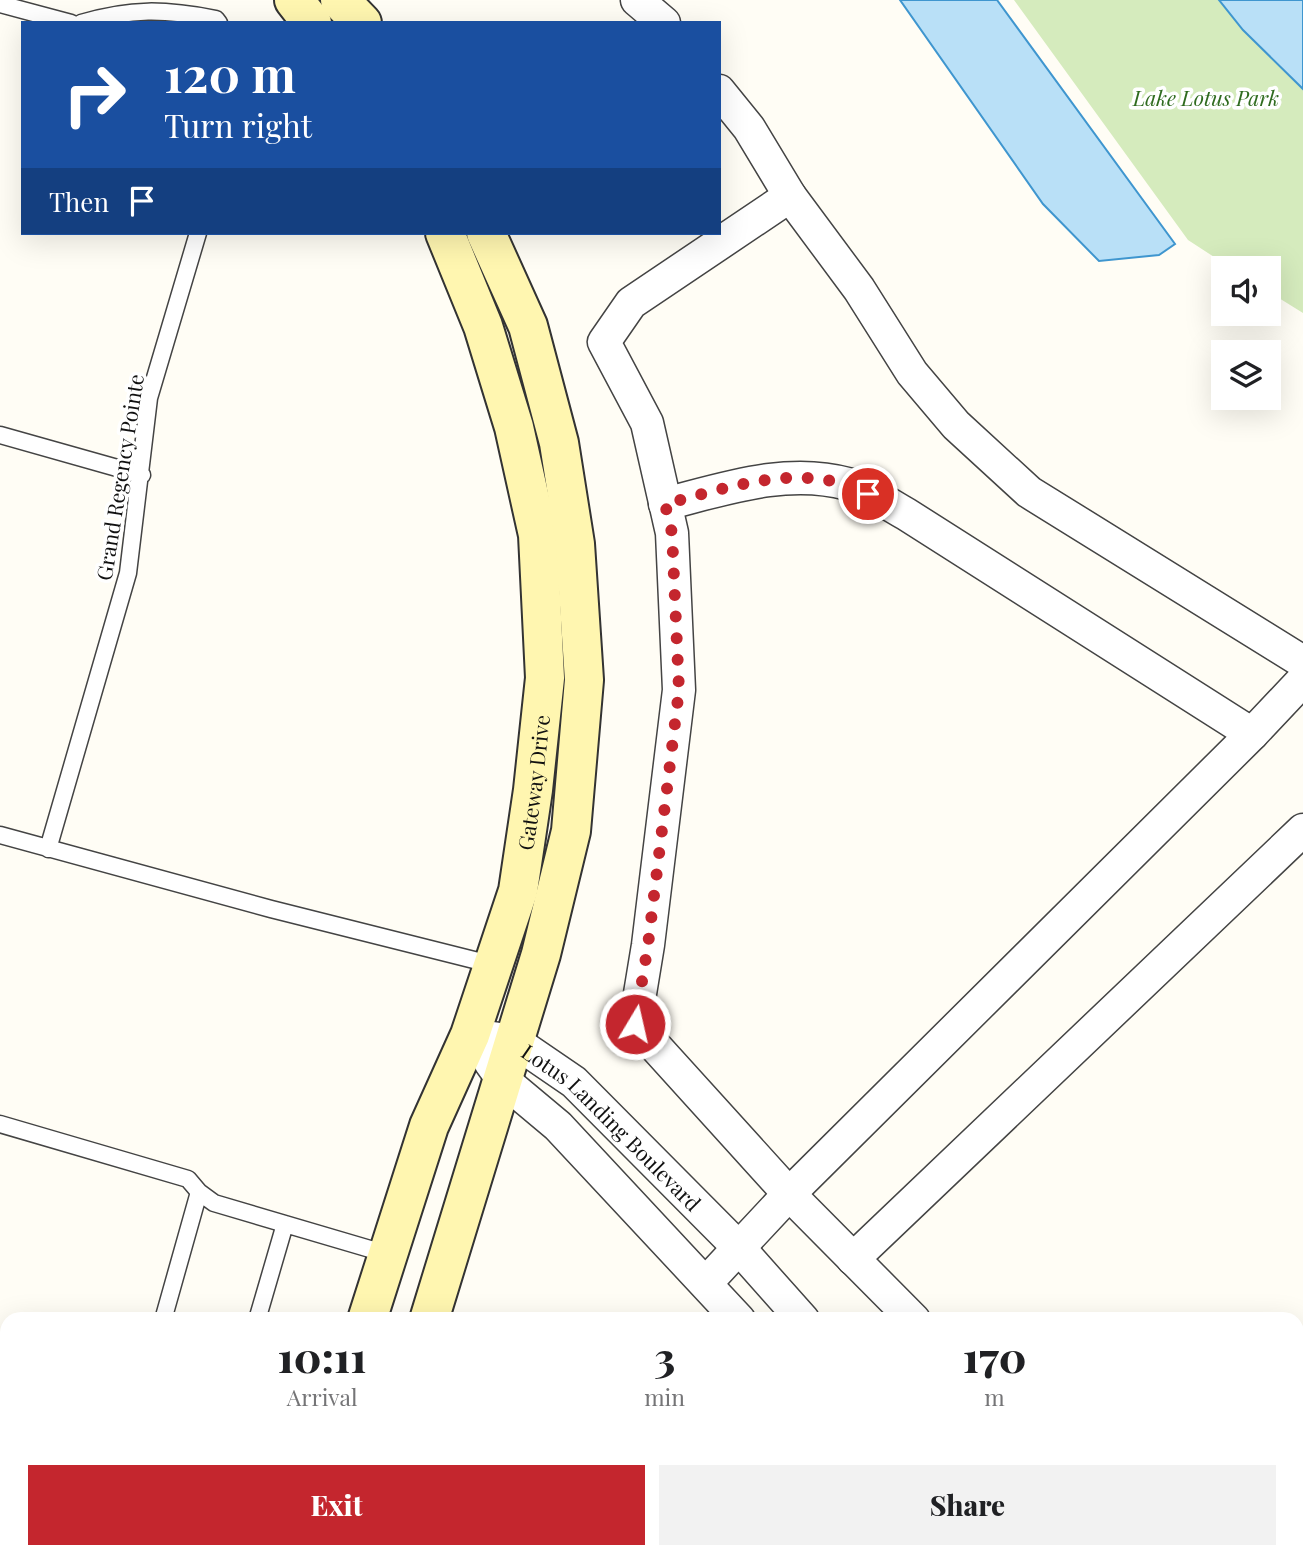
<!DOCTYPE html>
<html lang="en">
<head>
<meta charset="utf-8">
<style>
  :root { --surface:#fff; --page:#f2f2f2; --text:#202124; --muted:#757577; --accent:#c4262e }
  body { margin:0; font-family:"Playfair Display",serif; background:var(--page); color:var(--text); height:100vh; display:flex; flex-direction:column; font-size:26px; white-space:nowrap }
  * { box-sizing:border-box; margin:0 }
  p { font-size:23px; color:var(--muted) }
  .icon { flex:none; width:38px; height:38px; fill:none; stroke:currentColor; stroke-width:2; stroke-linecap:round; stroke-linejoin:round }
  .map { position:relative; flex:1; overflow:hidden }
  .side { position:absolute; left:0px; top:1312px; width:1304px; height:247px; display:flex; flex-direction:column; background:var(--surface); border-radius:21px 21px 0 0; box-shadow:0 7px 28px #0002 }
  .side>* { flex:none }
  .guide { position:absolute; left:21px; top:21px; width:700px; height:214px; border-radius:0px; box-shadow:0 7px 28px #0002; background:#1a4fa0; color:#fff; overflow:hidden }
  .fabs { position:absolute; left:1211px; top:256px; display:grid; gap:14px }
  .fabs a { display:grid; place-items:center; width:70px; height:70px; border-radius:0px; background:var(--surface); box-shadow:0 7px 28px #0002; font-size:35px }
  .pin { position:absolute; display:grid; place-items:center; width:60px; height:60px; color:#fff; margin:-30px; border:4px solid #fff; border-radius:50%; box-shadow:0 2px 7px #0007 }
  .me { position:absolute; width:77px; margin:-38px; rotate:9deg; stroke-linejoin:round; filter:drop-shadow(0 0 5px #0008) }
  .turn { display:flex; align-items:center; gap:24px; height:147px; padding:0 28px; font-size:32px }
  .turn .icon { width:91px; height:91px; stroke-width:2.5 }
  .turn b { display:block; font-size:49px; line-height:60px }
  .then { display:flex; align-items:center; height:66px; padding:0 28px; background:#0003; gap:14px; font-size:26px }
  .eta { display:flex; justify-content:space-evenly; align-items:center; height:119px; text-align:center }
  .eta b { font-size:42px; font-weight:800; line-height:49px }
  .action { display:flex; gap:14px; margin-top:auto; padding:14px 28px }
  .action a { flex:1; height:80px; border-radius:0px; background:var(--accent); color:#fff; font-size:28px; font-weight:800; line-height:80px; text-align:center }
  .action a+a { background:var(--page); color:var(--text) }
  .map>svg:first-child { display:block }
  .green { fill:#d5ebbd }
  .water { fill:#b9e0f7; stroke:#3f96cf; stroke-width:2 }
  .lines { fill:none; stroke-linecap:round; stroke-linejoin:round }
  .lane-casing { stroke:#444; stroke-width:19 }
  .street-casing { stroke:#444; stroke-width:35 }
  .secondary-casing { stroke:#333; stroke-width:42 }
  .lane { stroke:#fff; stroke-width:16 }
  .street { stroke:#fff; stroke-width:32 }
  .secondary { stroke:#fff6b0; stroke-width:38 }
  .route { stroke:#c4262e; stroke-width:12; stroke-dasharray:0 21.6 }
  .labels { text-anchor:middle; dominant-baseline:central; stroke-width:7; stroke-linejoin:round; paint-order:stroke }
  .park-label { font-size:21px; font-style:italic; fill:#2f6b1f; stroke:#fff }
  .street-label { font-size:21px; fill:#111; stroke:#fff }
</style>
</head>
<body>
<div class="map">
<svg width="1303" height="1559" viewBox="0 0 1303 1559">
  <rect width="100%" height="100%" fill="#fffdf5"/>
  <path class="green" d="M1014 0H1303V313L1269 292V268H1231L1188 240Z"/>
  <path class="water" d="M900 0H997L1175 244 1159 255 1099 261 1043 204Z
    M1219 0H1303V89L1243 30Z"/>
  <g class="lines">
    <defs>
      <path id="lane" d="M0 4 71 23
        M81 23C131 8 165 9 216 19L219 23
        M0 435 142 475
        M0 835 271 909 494 965
        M48 849 128 573 149 398 198 233
        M0 1124 188 1179 199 1192 214 1203 387 1254
        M163 1320 199 1192
        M257 1320 285 1224
        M0 1368 7 1371
        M25 1559 28 1552"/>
      <g id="street">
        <path d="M637 0 664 23"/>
        <path d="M719 91 749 128 790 196 859 289 912 373 956 425 1029 492 1303 662"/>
        <path d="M790 196 631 303 604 342 647 423 672 533 679 690 648 945 635 1024 789 1194 914 1320"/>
        <path d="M665 504C724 489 787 467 848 484 867 489 888 504 906 514L1252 734"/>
        <path id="s1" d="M470 1035 514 1041 574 1082 739 1248 803 1320"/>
        <path d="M490 1062 503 1080 558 1126 739 1320"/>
        <path d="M853 1259 1303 830"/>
        <path d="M706 1283 789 1194 1252 734 1303 680"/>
        <path d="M965 1552 972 1559"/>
        <path d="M1028 1552 1034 1559"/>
        <path d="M1147 1552 1153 1559"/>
        <path d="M1295 1559 1303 1548"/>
      </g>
      <g id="secondary">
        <path d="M294 0 312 23"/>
        <path d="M340 0 362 23"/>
        <path id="s2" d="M367 1320 429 1126 470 1035 518 891 533 790 545 678 538 535 514 427 483 326 445 233"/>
        <path d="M429 1320 541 954 571 831 584 680 575 544 559 443 528 326 486 233"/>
        <path d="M297 1559 299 1552"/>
        <path d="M356 1559 358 1552"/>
      </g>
    </defs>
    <use href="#lane" class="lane-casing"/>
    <use href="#street" class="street-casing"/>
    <use href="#secondary" class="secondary-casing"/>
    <use href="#lane" class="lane"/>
    <use href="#street" class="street"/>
    <use href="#secondary" class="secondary"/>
  </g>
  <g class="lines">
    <path class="route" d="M635 1024 648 945 679 690 672 533 665 504C731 487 804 460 868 494"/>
  </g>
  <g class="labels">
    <g class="park-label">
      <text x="1206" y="97">Lake Lotus Park</text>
    </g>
    <g class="street-label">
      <text transform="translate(119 477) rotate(-81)">Grand Regency Pointe</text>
      <text stroke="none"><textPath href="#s2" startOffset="565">Gateway Drive</textPath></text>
      <text stroke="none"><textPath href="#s1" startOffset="175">Lotus Landing Boulevard</textPath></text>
    </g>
  </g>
</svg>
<div class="fabs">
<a><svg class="icon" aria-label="sound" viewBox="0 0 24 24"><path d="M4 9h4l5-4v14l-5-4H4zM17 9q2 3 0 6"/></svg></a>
<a><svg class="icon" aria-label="layers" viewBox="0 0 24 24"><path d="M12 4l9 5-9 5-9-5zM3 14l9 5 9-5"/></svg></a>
</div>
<div class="pin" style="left:868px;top:494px;background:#d93025"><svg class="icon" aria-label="arrive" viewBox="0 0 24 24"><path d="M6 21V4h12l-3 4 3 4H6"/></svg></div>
<svg class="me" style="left:635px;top:1024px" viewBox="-20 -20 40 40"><circle r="17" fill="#c4262e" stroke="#fff" stroke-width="3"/><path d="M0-11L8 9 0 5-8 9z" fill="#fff"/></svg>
<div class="guide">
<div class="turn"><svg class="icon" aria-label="right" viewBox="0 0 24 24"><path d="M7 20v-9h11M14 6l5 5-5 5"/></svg><div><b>120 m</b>Turn right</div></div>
<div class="then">Then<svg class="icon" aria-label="arrive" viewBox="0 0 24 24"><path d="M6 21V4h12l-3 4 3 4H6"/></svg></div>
</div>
<section class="side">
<div class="eta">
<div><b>10:11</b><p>Arrival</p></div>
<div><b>3</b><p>min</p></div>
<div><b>170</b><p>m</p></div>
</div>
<div class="action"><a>Exit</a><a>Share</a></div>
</section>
</div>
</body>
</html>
